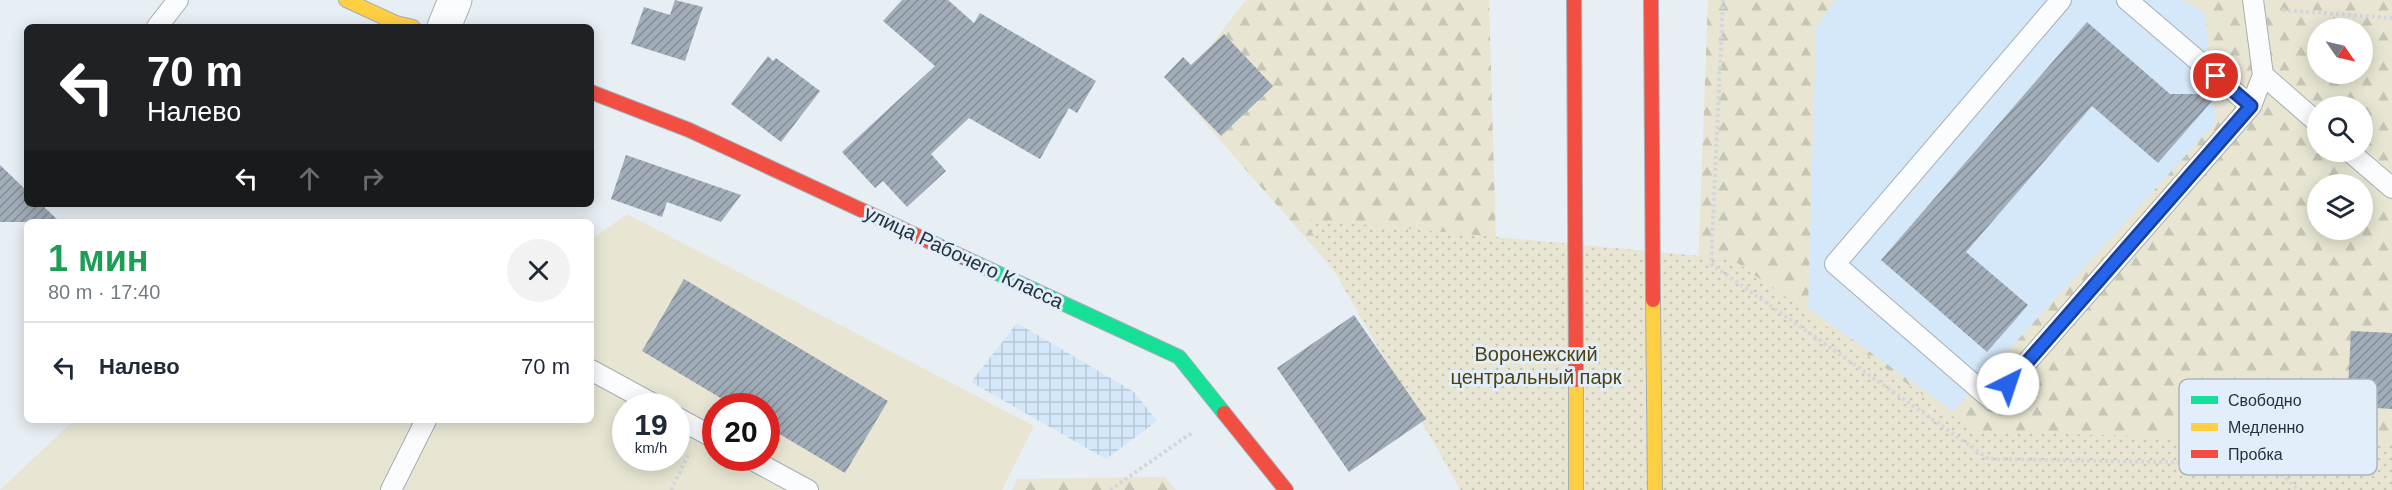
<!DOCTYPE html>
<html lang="ru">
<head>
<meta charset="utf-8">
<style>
  :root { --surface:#fff; --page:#f2f2f3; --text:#1f2937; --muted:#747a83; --line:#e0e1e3 }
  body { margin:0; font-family:Arial,sans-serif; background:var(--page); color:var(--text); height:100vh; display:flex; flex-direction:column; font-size:22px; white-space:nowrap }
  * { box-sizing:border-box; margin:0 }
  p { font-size:20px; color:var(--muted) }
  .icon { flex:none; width:33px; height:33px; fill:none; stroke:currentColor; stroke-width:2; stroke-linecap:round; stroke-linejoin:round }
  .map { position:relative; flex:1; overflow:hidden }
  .sheet { position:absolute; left:24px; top:219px; width:570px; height:204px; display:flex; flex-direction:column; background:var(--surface); border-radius:9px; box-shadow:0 3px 15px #0003 }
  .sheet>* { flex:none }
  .top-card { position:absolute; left:24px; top:24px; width:570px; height:183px; border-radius:9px; box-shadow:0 3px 15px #0003; background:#202124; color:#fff; overflow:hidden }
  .needle { width:39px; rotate:124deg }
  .tools { position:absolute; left:2307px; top:18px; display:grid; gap:12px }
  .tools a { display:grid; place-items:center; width:66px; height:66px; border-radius:50%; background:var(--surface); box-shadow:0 3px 15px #0003; font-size:30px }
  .speed { position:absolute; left:612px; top:393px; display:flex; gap:12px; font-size:30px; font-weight:700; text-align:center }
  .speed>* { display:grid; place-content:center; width:78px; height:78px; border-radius:50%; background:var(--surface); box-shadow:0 3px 15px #0003; line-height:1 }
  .speed small { font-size:15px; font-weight:400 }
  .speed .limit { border:9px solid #d22; background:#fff; color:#111 }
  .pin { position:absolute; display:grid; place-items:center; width:51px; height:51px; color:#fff; margin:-26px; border:3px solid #fff; border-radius:50%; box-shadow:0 2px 6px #0007 }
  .me { position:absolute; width:66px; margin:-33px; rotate:41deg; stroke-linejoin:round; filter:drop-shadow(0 0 4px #0008) }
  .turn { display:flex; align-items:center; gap:21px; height:126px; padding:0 24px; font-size:27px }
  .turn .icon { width:78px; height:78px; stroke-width:2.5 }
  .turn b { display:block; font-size:42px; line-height:51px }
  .lanes { display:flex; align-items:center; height:57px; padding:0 24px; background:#0003; justify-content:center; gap:30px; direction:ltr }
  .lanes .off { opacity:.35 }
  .round { display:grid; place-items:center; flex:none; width:63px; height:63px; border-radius:32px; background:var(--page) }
  .head { display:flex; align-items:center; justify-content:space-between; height:102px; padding:0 24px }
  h1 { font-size:36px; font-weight:700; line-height:45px; color:#1e9e55 }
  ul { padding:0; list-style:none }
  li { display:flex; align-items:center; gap:18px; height:90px; padding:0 24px; border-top:2px solid var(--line) }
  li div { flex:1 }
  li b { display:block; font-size:22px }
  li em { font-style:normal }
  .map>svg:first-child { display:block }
  .built { fill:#d5e8f9; fill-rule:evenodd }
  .industrial { fill:url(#industrial-grid) }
  .grass { fill:#e8e6d3; fill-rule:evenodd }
  .forest { fill:url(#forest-firs); fill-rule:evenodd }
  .park { fill:url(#park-dots) }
  .building { fill:url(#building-hatch) }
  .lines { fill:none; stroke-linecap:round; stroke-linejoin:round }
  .lane-casing { stroke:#a6aeb5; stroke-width:22 }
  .street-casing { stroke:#a6aeb5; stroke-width:35 }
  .fast-casing { stroke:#a6aeb5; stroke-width:16 }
  .slow-casing { stroke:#a6aeb5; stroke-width:16 }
  .jam-casing { stroke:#a6aeb5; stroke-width:16 }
  .path { stroke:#d4d7d9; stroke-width:4; stroke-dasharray:3 3; stroke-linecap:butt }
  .lane { stroke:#fbfcfd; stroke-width:20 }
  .street { stroke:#fbfcfd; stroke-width:33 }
  .fast { stroke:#16e098; stroke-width:14 }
  .slow { stroke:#ffcf43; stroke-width:14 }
  .jam { stroke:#f24e42; stroke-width:14 }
  .route-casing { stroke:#184099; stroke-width:15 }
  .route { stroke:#2563eb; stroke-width:10 }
  .labels { text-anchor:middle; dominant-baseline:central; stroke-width:6; stroke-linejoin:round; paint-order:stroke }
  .street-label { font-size:20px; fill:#25313b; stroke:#e2eef9 }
  .park-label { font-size:20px; fill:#4c4212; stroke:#e2eef9 }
  .key { fill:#e2eef9; stroke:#a9b5c0; stroke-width:1.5 }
  .key-label { font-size:16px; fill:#25313b }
</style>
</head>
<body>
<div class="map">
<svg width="2392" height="490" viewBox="0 0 2392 490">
  <defs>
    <pattern id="industrial-grid" width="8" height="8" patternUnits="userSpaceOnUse" patternTransform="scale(1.5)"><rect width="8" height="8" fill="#d5e8f9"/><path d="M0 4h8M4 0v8" fill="none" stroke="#b7c7d6"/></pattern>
    <pattern id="forest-firs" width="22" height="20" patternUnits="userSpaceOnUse" patternTransform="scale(1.5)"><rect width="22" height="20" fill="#e8e6d3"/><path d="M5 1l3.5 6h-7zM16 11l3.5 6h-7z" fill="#c7c6b6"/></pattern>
    <pattern id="park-dots" width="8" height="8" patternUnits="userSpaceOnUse" patternTransform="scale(1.5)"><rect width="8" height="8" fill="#e8e6d3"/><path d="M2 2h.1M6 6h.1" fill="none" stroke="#c7c6b6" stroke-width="1.8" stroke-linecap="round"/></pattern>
    <pattern id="building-hatch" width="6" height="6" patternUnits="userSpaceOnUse" patternTransform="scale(1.5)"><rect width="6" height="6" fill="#a1adb8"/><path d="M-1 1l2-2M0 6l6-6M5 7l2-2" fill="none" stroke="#838d97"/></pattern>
  </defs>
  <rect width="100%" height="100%" fill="#e7eef4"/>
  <path class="built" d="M1741 0H2392V442L1975 432 1732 259ZM2318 28H2362V74H2318ZM2318 106H2362V152H2318ZM2318 184H2362V230H2318Z"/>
  <path class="industrial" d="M1017 323 1134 392 1157 421 1106 459 971 382Z"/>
  <path class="grass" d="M627 214 1034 426 1002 490H0L74 420H591V240ZM626 406H676V458H626ZM716 406H766V458H716Z"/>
  <path class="forest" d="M1246 0H1489L1503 490 1365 306 1176 90Z
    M1708 0H1835L1816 28 1808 308 1953 411 2216 122 2205 14 2182 0H2392V490H1690ZM2318 28H2362V74H2318ZM2318 106H2362V152H2318ZM2318 184H2362V230H2318Z
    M1164 477 1176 490H1012L1017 479Z"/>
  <path class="park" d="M1304 219 1732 259 1975 432 2392 442V490H1461Z"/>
  <path class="building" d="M675 0 703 7 685 61 631 44 644 7 670 15Z
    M902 0H948L974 23 980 13 1096 81 1077 113 1069 108 1040 159 969 118 931 154 946 171 907 207 883 181 875 188 842 152 935 66 883 21Z
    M2087 22 2170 94H2218L2158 163 2092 106 1966 252 2028 305 1987 352 1881 260Z
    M1224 34 1273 86 1221 136 1164 77 1183 57 1191 65Z
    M768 56 773 61 776 58 820 91 781 142 731 104Z
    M626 155 741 195 721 222 667 202 662 217 611 199Z
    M0 165 27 191V204H41L60 222H0Z
    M684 279 888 401 845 473 766 426V406H734L642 351Z
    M1354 315 1426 419 1349 472 1277 368Z
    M2351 331 2392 333V409L2347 406Z"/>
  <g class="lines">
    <defs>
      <path id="lane" d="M2061 0 1835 264 1993 401 2251 106 2263 75
        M2127 0 2251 106
        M2253 0 2263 75 2318 123
        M157 27 178 0
        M2350 152 2392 188
        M591 370 657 406
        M676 417 716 439
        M749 458 808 490
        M391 490 426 420"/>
      <path id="street" d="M444 27 455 0"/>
      <path id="fast" d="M967 259 1179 357 1224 413"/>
      <path id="slow" d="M346 0 396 23 413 27
        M1653 300 1655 490
        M1576 380V490"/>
      <path id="jam" d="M1574 0 1576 380
        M1651 0 1653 300
        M591 92 689 130 967 259
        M1224 413 1286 490"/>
    </defs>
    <use href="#lane" class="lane-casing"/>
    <use href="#street" class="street-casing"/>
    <use href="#fast" class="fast-casing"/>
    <use href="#slow" class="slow-casing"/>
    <use href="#jam" class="jam-casing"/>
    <path class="path" d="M1723 0 1711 264 1989 459 2271 464 2298 490
      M2282 10 2392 18
      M671 490 688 455
      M1110 490 1193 432"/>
    <use href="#lane" class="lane"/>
    <use href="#street" class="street"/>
    <use href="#fast" class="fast"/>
    <use href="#slow" class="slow"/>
    <use href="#jam" class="jam"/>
  </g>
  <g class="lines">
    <defs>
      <path id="route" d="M2008 384 2251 106 2216 76"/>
    </defs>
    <use href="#route" class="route-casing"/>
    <use href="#route" class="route"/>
  </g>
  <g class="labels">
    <g class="street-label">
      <text transform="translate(964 257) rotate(25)">улица Рабочего Класса</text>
    </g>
    <g class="park-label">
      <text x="1536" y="354">Воронежский<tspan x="1536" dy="23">центральный парк</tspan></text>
    </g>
  </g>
  <rect x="2179" y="379" width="198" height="96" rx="9" class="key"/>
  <rect x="2191" y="396" width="27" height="8" fill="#16e098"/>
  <rect x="2191" y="423" width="27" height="8" fill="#ffcf43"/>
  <rect x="2191" y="450" width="27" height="8" fill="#f24e42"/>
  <g class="key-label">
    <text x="2228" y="406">Свободно</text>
    <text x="2228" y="433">Медленно</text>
    <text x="2228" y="460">Пробка</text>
  </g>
</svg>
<div class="tools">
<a><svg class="needle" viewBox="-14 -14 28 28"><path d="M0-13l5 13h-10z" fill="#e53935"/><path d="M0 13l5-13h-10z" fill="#747a83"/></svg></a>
<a><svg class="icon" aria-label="search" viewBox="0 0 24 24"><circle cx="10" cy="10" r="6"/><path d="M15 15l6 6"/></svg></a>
<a><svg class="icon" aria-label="layers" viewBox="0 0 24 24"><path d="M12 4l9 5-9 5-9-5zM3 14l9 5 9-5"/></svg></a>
</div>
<div class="speed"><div>19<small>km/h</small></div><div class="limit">20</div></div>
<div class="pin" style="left:2216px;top:76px;background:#d93025"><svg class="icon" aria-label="arrive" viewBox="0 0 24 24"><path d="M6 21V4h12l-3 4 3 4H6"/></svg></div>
<svg class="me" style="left:2008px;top:384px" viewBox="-20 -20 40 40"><circle r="19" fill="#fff"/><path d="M0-13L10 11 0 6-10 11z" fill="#2563eb"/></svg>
<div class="top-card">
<div class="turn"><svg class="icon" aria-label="left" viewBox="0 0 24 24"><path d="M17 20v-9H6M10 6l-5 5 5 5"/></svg><div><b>70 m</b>Налево</div></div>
<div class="lanes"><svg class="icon" aria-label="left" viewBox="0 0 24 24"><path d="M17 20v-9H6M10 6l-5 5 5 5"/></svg><svg class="icon off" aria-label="ahead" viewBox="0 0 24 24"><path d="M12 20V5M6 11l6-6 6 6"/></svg><svg class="icon off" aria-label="right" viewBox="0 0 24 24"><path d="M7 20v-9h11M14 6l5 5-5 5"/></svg></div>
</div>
<section class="sheet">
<div class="head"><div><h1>1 мин</h1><p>80 m · 17:40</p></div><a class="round"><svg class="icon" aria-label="close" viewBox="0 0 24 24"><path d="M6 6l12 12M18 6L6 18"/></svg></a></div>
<ul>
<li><svg class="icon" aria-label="left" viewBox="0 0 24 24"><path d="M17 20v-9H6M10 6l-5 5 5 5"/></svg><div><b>Налево</b></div><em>70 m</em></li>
</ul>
</section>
</div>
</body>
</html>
